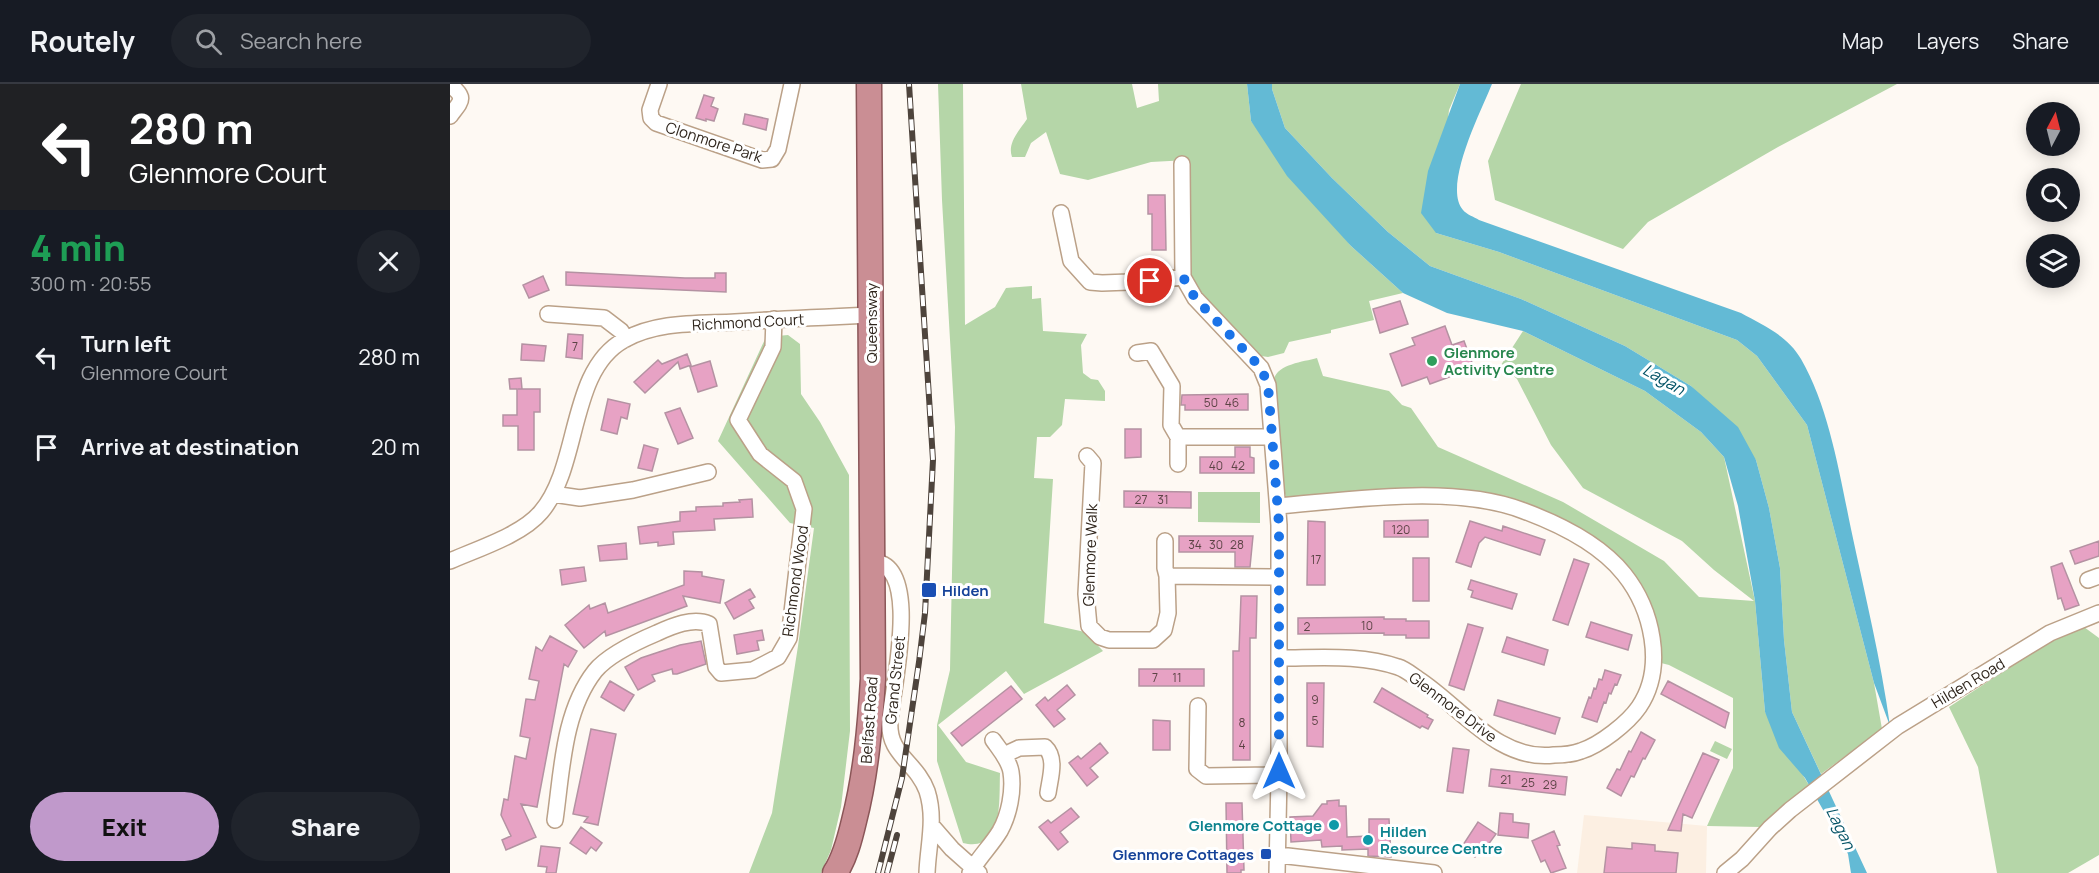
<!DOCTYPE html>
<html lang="en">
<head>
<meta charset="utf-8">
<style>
  :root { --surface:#171b24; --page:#20242c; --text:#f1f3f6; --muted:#9ea1a6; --line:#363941; --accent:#c099cb }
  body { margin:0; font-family:Manrope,sans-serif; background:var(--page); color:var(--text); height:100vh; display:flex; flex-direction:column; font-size:22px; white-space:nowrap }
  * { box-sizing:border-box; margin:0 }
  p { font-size:20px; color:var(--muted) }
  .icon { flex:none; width:33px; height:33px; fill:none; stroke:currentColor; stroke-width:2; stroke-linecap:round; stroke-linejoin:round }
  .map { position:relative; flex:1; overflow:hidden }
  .side { display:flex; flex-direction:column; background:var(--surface); width:450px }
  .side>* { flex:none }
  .hud { background:#202124; color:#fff; overflow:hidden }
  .needle { width:39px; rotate:7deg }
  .tools { position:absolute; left:1576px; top:18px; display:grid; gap:12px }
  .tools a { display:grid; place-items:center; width:54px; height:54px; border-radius:50%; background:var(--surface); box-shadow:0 3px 15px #0003; font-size:30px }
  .pin { position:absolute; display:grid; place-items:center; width:51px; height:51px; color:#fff; margin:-26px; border:3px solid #fff; border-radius:50%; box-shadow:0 2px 6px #0007 }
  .me { position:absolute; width:66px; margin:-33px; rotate:0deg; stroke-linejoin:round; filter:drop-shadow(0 0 4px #0008) }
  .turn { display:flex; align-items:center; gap:21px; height:126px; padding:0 30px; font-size:27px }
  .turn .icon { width:78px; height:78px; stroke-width:2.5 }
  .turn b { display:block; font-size:42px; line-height:51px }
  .round { display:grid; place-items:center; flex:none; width:63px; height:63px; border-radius:32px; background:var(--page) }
  .headline { display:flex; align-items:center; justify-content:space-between; height:102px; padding:0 30px }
  h1 { font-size:36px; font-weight:800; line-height:45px; color:#1e9e55 }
  .cta { display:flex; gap:12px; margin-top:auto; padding:12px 30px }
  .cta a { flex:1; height:69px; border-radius:36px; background:var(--accent); color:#111; font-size:24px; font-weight:800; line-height:69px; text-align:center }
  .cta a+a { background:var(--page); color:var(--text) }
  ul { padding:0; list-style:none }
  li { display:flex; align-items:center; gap:18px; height:90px; padding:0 30px }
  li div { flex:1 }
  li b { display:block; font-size:22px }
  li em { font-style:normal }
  header { display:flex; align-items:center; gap:36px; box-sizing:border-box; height:84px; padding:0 30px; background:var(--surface); border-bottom:2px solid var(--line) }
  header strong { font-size:28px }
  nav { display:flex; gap:33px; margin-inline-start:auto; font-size:21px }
  .search { width:420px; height:54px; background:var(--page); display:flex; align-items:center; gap:15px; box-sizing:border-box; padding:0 21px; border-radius:33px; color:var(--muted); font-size:22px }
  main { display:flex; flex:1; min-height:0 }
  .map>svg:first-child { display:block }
  .built { fill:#fcefe2 }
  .green { fill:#b5d6a8 }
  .water { fill:#63bad5 }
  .building { fill:#e7a2c4; stroke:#b492a2; stroke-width:1.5 }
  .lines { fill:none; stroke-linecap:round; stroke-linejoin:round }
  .minor-casing { stroke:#bba188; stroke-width:18 }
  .trunk-casing { stroke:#8b5658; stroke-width:27 }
  .minor { stroke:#fff; stroke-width:15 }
  .trunk { stroke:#ca8e94; stroke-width:24 }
  .rail-casing { stroke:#4e443c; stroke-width:6 }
  .rail { stroke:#fff; stroke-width:4; stroke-dasharray:11; stroke-linecap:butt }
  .route { stroke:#1a73e8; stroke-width:10; stroke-dasharray:0 18 }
  .leisure-dot { fill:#2e9e5b; stroke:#fff; stroke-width:2 }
  .transit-dot { fill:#1a4fb4; stroke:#fff; stroke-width:2 }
  .culture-dot { fill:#0f9aa8; stroke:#fff; stroke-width:2 }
  .labels { text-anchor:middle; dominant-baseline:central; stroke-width:6; stroke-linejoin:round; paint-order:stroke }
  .number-label { font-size:12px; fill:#5d4446 }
  .street-label { font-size:15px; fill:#2f251c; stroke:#fff }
  .leisure-label { font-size:15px; font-weight:bold; fill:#27864d; stroke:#fff; text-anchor:start }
  .transit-label { font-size:15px; font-weight:bold; fill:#164399; stroke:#fff; text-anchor:start }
  .culture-label { font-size:15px; font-weight:bold; fill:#0d838f; stroke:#fff; text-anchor:end }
  .water-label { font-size:16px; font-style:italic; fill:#045366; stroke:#fff }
</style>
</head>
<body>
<header>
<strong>Routely</strong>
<div class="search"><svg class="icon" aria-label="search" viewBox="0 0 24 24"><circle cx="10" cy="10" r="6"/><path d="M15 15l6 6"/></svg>Search here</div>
<nav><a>Map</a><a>Layers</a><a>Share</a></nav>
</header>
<main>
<section class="side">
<div class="hud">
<div class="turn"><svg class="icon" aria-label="left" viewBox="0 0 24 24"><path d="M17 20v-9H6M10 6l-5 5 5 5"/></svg><div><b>280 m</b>Glenmore Court</div></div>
</div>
<div class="headline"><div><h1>4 min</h1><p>300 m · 20:55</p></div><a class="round"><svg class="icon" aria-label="close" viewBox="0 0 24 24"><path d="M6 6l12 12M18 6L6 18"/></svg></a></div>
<ul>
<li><svg class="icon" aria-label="left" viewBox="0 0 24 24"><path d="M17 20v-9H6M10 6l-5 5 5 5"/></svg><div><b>Turn left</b><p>Glenmore Court</p></div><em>280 m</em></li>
<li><svg class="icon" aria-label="arrive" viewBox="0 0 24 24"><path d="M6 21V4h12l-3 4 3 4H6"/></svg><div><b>Arrive at destination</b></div><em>20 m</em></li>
</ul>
<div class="cta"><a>Exit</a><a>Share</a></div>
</section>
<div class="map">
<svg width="1649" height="789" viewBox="0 0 1649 789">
  <rect width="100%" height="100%" fill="#fef9f3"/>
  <path class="built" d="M1134 731 1257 742 1256 789H1127Z"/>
  <path class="green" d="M488 0H513L515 241 545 223 556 204 582 202V215L591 214 593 247 637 250 631 261 633 289 641 295 648 296 655 307V317L615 315 612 341 600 353H587L584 394 603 395 594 539 635 548 653 567 574 610 556 587 488 641 516 678 550 689C549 716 554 769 513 759L487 677V641L500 586 505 343 492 116Z
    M571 0H682L687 24 709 17 708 0H797L801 37 901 162 953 209 919 217 924 236 881 246V249L839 258 834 269 818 273 811 272 749 209 740 189 738 76 701 78 638 96 610 90 596 48 581 59 575 73H562C557 59 569 47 577 35Z
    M822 0H1010L999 26 986 149 1049 168 1287 256 1307 272 1357 341 1424 599 1432 645 1371 690 1342 628 1334 556 1330 484 1319 424 1306 376 1241 302 1175 262 1071 215 980 182 938 148 882 94 835 44 822 5Z
    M1071 0H1447L1328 63 1198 138 1173 165 1045 116 1038 77Z
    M1073 247 1195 307 1251 348 1274 373 1305 517 1315 628 1360 703 1329 727 1311 743 1257 742 1283 684V614L1219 581 1211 579 1210 556 1197 519 1177 486 1049 413 841 416 836 413 833 403 824 295C828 280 853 278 867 274L873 292 939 307 952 321 961 324 988 363 1113 418 1214 477 1249 513 1304 517 1264 486 1232 457 1133 404 1101 361 1067 295 1051 281Z
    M338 251 350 260 351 310 370 338 399 391 400 647 391 723 381 766 371 789H299L322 729 348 562 364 444 340 439 268 357 316 253Z
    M748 408H810V439L748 438Z
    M1634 543 1649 554V771L1618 789H1547L1528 683 1499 623 1597 559Z
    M1265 657 1282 665 1277 675 1260 667Z"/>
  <path class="water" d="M797 0H822V5L835 44 882 94 938 148 980 182 1071 215 1175 262 1241 302 1288 343 1306 376 1319 424 1330 484 1334 556 1342 628 1417 789H1401L1398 770 1355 694 1329 664 1315 628 1305 517 1288 422 1274 373 1251 348 1195 307 1073 247 997 229 953 209 901 162 837 92 801 37Z
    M1010 0H1042C1032 25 992 103 1013 126 1016 130 1024 133 1029 136L1291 229C1313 241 1338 252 1351 275 1379 323 1390 392 1401 445 1415 511 1431 576 1440 642L1424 599 1357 341 1307 272 1287 256 1049 168 986 149 971 129 978 87Z"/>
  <path class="building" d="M254 11 264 14 261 22 268 25 264 37 256 35V37L246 34Z
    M295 30 318 35 316 46 293 40Z
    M698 111H715L716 166H702V130H698Z
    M116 188 235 194H265V189H276V208L116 201Z
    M93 192 99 206 79 214 73 201Z
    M950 217 958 240 930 249 923 225Z
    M995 242 1002 261 1014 257 1024 284 980 300 977 293 952 302 940 270 965 261 962 254Z
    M118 250 133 251 132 275 116 273Z
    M72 260 96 262 94 277 71 276Z
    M237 270 241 281 230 285 228 278 195 309 184 298 208 276 212 280Z
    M260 277 267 302 248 308 240 283Z
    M71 294 72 305H68H90V328H84V366H68V342H53V331H67V305H60L59 295Z
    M798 310V326H735V321H731L732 311Z
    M158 315 180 320 177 335 171 333 167 350 151 346Z
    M230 324 243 354 228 360 215 329Z
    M675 345H691V373L675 374Z
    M194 361 208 365 202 387 188 384Z
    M785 363H800V373L804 374V389H750V373H785Z
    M674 407 741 408V424L674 423Z
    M302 415 303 433 264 435 265 446 223 448 224 460 208 462V458L190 460 188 443 230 437V428L246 427V423L273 422V419L290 418 289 416Z
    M978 436V453H934V437Z
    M858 437 875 438V501H857Z
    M1020 437 1052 447 1053 442 1095 456 1090 471 1035 453 1029 459 1021 483 1006 478Z
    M729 452H803L800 483H785V468H729Z
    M1649 457V472L1625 480 1620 467Z
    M176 459 177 475 150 477 148 462Z
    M963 474H979V517H963Z
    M1124 475 1139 480 1118 541 1103 536Z
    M1612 479 1629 521 1615 526 1611 514 1608 515 1601 483Z
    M134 483 136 497 112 501 110 486Z
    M234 487 252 488V492L274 496 270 519 233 512 237 522 156 552 155 547 134 564 115 541 139 521 140 525 155 519 158 529 234 501Z
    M1021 496 1067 510 1062 525 1021 513 1023 507 1018 505Z
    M300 505 305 513 299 516 304 524 284 535 275 519Z
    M791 512H807L806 554H800V676H783V567H789Z
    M934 533V535H956V537H979V554H956V551H934V549L848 550V534Z
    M1141 538 1182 551 1178 566 1136 553Z
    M1018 540 1033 544 1014 606 999 601Z
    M312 546 314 556 307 557 309 566 287 570 284 551Z
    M100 552 127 567 118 583 114 580 87 723 71 720 86 753 56 766 52 756 61 752 51 731 54 715 58 716 65 672 76 675 80 654 70 652 76 615 85 616 89 597 79 595 86 563 92 567Z
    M1057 553 1098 566 1094 581 1052 568Z
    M251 557 256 580 227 590H223L222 585 202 591 205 597 188 606 175 583 191 574 230 561Z
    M689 585H754V602H689Z
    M1155 586 1171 591 1167 601 1165 600 1161 610 1159 609 1156 619 1154 618 1147 638 1132 633 1139 613 1141 614 1144 604 1146 605 1149 595 1152 596Z
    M160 597 184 611 174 627 151 613Z
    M1218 597 1279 629 1275 644 1211 610Z
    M857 599H874L873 663 857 662Z
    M617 601 625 611 607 626 615 635 604 643 586 621 595 613 598 617Z
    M561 602 572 615 512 662 501 649Z
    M932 604 978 631 977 633 983 636 978 645 972 642 970 644 924 618Z
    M1048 616 1110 634 1105 650 1044 631Z
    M703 636 720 637V666H703Z
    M141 645 166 650 148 741 134 738 138 733 123 730Z
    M1191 648 1205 656 1195 675 1193 674 1184 693 1181 692 1171 712 1157 704 1167 685 1170 686 1179 667 1181 668Z
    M650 659 658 669 640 684 648 693 637 702 619 679 628 672 631 675Z
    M1003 664 1019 666 1013 709 997 707Z
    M1253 669 1269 676 1260 695 1242 734 1233 730 1231 747 1218 746Z
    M1041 685 1117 693 1115 711 1039 702Z
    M889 716V722H896L897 753 919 752V735H939L941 773 918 772V765L892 766V762L872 763 871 756 841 758 840 733 863 732 872 720H877V717Z
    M776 719H792L794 786H791V789H777Z
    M621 724 629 733 610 748 618 758 608 766 589 743 598 736 601 739Z
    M1050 729 1063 730V738L1079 740 1078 754 1048 751Z
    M1028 738 1046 750 1032 769 1029 767 1025 773 1011 764Z
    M131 743 152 759 146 767 141 763 136 770 120 759Z
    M1104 747 1110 761 1107 762 1116 784 1101 789 1095 776 1091 778 1082 757Z
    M1182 759 1205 761V767L1228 769 1226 789H1154L1157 763 1182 765Z
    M91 762 110 764 106 789H96L97 783 88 782Z"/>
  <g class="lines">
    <defs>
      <path id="minor" d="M209 0 200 26 201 34 206 39 312 76 322 75 328 65 342 0
        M0 1C17 14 11 17 0 32
        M732 80 733 193 745 214 811 284 818 301 829 441V691L827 789
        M611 129 621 177 640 198 652 199 679 198 733 193
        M98 230 154 234 171 247 176 255
        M687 269 701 267 722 302 721 341 728 353H821
        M637 372 643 379 636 510 639 542 650 553 659 556H703L714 546 718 529 717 492 715 484V457
        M728 380V353
        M103 410 130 414 183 406 258 388
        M828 422C901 416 1005 400 1074 427 1109 440 1150 460 1174 490 1202 525 1216 583 1189 623 1178 639 1150 661 1131 667 1123 670 1113 671 1104 671 1048 678 1010 622 968 595 962 591 955 585 948 583 911 570 869 574 830 574
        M0 477C27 465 72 451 91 428 131 381 118 287 174 256 207 237 249 240 285 238 331 235 376 233 421 231
        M422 478C473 478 442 606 440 636 437 671 466 677 477 707 486 735 478 761 477 789
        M717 492 829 493
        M1638 496 1649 492
        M748 622 747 685 756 692 829 691
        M554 671 569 664 595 663C607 674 600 694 598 709
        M105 736C112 687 113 628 145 587 158 571 188 557 207 549 222 542 243 533 259 540L266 583 271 589 303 586 328 573 339 554 354 425 344 397 310 370 288 336 323 263 324 235
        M482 742 502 765 529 789
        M829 771 984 789
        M520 789C528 774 541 762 550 747 559 731 564 707 561 688 559 676 550 666 543 656
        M1275 789 1292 775 1320 744 1340 726 1448 642 1600 549 1649 529"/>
      <path id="trunk" d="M385 789C395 774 400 754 404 737 416 690 420 643 423 595L419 0"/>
    </defs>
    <use href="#minor" class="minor-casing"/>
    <use href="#trunk" class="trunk-casing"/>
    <use href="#minor" class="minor"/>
    <use href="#trunk" class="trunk"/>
    <defs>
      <path id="rail" d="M428 789 452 694 469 578 475 529 483 376 459 0
        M437 789 447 751"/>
    </defs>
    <use href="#rail" class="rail-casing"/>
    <use href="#rail" class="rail"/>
  </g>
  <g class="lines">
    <path class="route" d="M700 197 733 193 745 214 811 284 818 301 829 441V687"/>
  </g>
  <circle class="leisure-dot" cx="982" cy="277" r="6"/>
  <g class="transit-dot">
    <rect x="471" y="498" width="16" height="16" rx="3"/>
    <rect x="810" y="764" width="12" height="12" rx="3"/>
  </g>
  <g class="culture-dot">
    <circle cx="884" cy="741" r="6"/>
    <circle cx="918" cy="756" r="6"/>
  </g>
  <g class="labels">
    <g class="number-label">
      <text x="125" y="262">7</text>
      <text x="761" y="318">50</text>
      <text x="782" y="318">46</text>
      <text x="766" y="381">40</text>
      <text x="788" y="381">42</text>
      <text x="691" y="415">27</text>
      <text x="713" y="415">31</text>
      <text x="951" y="445">120</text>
      <text x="745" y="460">34</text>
      <text x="766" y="460">30</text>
      <text x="787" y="460">28</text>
      <text x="866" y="475">17</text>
      <text x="917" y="541">10</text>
      <text x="857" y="542">2</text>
      <text x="705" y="593">7</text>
      <text x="727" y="593">11</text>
      <text x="865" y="615">9</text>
      <text x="865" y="636">5</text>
      <text x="792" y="638">8</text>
      <text x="792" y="660">4</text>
      <text x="1056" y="695">21</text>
      <text x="1078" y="698">25</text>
      <text x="1100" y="700">29</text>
    </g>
    <g class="street-label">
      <text transform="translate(264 58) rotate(18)">Clonmore Park</text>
      <text transform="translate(298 238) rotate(-3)">Richmond Court</text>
      <text transform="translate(421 239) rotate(-90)">Queensway</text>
      <text transform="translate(640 471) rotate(-88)">Glenmore Walk</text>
      <text transform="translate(345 497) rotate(-82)">Richmond Wood</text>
      <text transform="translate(445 596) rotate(-84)">Grand Street</text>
      <text transform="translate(1518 599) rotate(-31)">Hilden Road</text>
      <text transform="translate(1003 623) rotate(37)">Glenmore Drive</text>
      <text transform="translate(419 636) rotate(-86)">Belfast Road</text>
    </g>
    <g class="leisure-label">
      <text x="994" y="268">Glenmore<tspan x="994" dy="17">Activity Centre</tspan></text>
    </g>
    <g class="transit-label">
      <text x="492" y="506">Hilden</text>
      <text x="804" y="770" text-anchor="end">Glenmore Cottages</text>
    </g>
    <g class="culture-label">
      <text x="872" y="741">Glenmore Cottage</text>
      <text x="930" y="747" text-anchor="start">Hilden<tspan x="930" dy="17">Resource Centre</tspan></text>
    </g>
    <g class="water-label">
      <text transform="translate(1214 295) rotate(30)">Lagan</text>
      <text transform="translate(1391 744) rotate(64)">Lagan</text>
    </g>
  </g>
</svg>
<div class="tools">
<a><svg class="needle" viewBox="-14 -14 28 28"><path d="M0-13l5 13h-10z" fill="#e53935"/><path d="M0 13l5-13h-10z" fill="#9ea1a6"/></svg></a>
<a><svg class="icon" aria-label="search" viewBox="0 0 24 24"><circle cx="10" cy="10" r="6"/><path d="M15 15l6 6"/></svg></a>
<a><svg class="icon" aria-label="layers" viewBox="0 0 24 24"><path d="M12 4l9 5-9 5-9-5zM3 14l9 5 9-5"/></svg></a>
</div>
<div class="pin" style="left:700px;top:197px;background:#d93025"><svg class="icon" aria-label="arrive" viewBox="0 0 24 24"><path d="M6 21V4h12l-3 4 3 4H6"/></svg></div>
<svg class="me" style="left:829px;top:687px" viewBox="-20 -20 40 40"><path d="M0-17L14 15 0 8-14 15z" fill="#1a73e8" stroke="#fff" stroke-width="4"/></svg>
</div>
</main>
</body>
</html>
